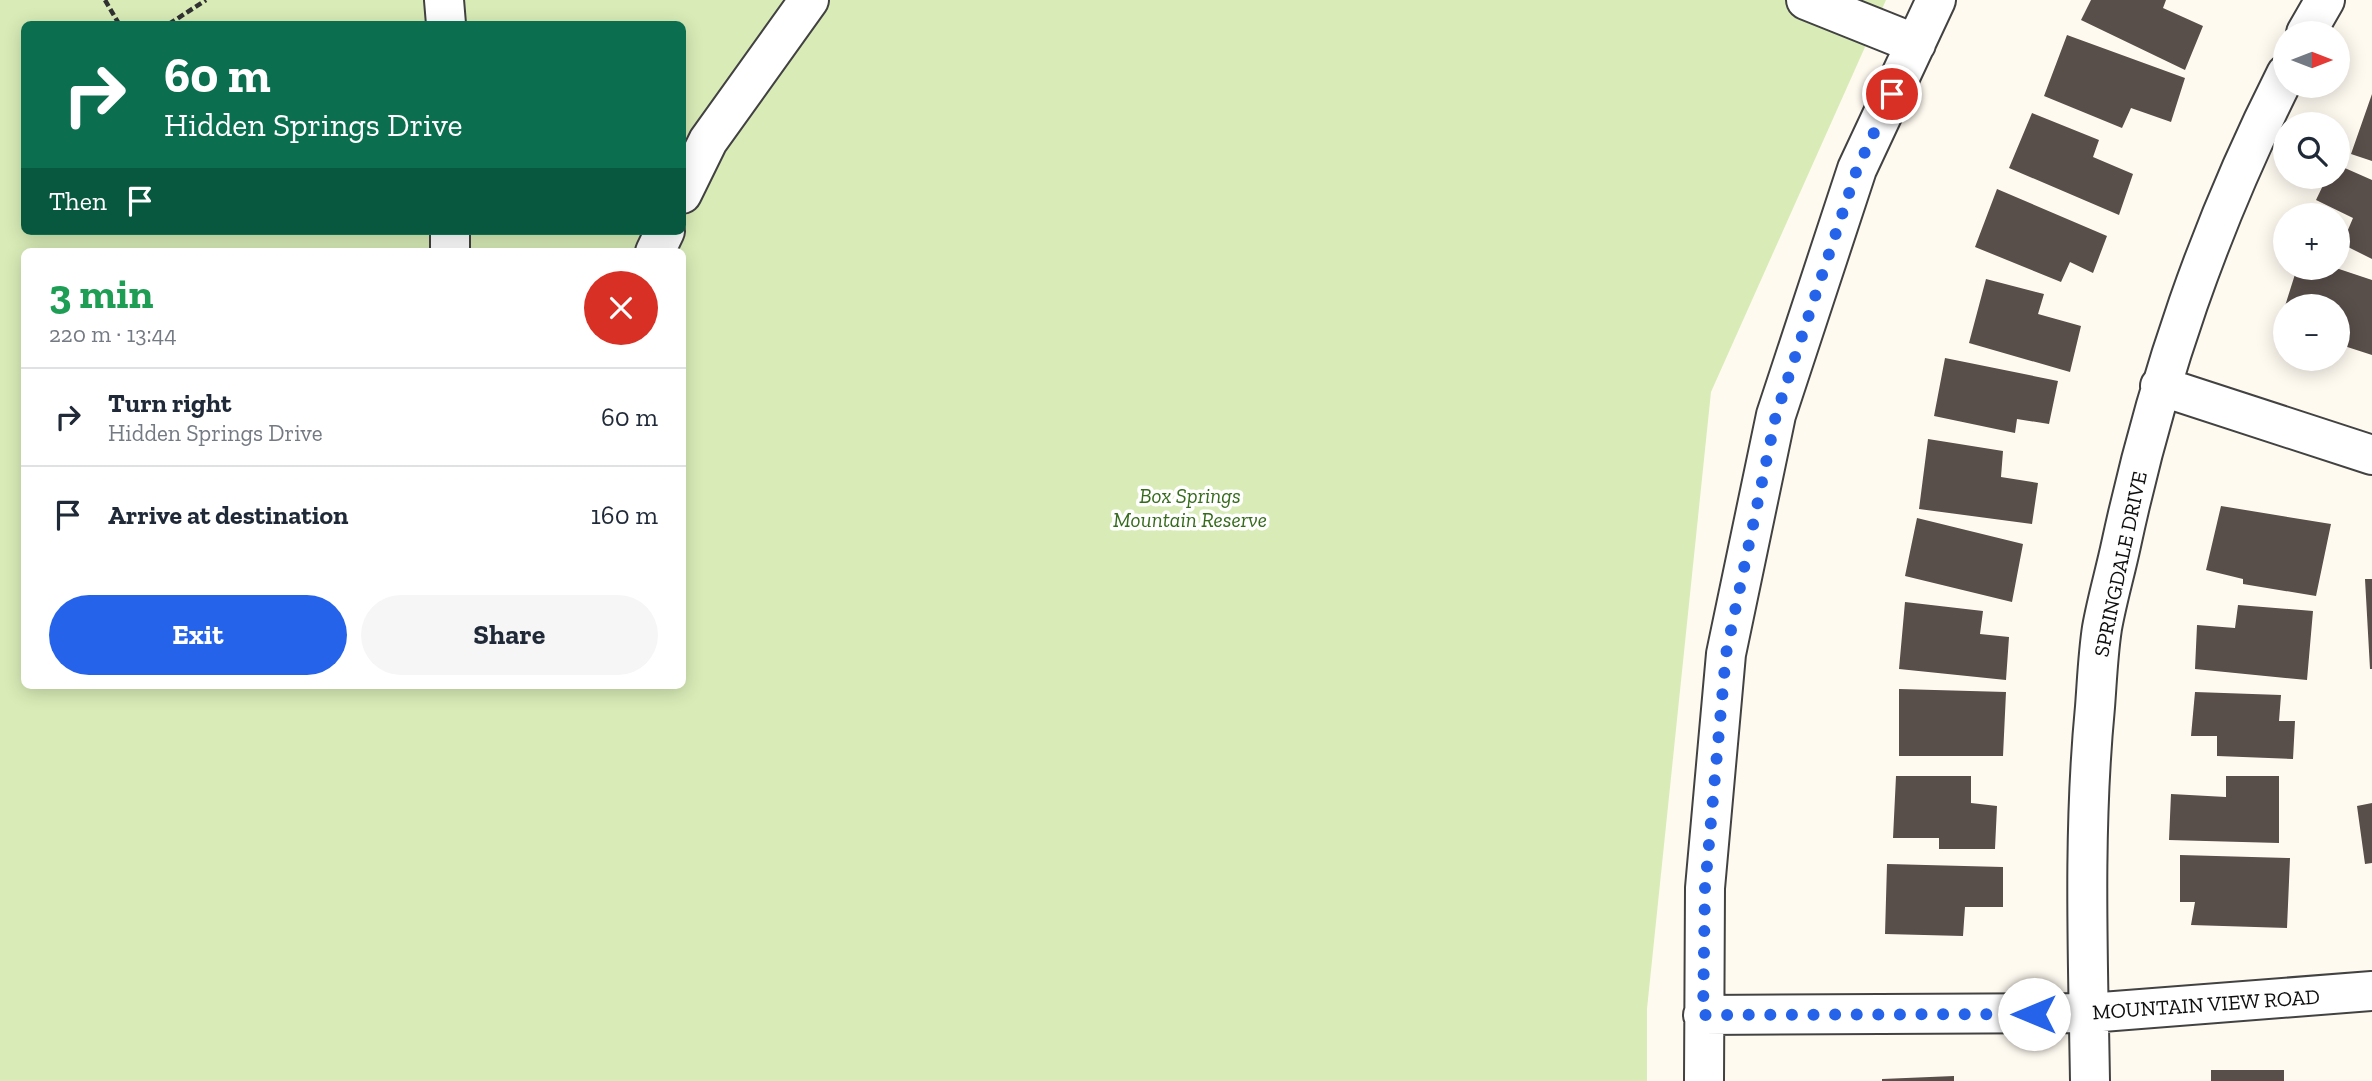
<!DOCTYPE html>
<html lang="en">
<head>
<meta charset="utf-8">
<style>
  :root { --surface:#fff; --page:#f6f6f7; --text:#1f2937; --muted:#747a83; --line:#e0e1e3; --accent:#2563eb }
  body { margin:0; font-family:"Zilla Slab",serif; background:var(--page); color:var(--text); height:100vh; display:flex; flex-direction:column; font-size:26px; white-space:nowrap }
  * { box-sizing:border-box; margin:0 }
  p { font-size:23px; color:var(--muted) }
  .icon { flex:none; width:38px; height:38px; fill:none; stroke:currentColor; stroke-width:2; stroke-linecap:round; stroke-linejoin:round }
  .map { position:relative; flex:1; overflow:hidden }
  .sheet { position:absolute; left:21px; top:248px; width:665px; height:441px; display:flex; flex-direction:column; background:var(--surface); border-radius:10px; box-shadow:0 4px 18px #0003 }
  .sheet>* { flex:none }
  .hud { position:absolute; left:21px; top:21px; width:665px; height:214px; border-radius:10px; box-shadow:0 4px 18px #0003; background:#0b6e4f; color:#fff; overflow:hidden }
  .needle { width:46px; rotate:90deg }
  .fabs { position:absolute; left:2273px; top:21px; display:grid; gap:14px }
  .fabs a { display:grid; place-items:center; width:77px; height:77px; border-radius:50%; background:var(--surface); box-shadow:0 4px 18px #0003; font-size:35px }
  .pin { position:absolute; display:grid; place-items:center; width:60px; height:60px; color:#fff; margin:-30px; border:4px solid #fff; border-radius:50%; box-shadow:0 2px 7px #0007 }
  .me { position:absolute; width:77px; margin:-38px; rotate:270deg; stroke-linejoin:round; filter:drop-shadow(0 0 5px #0008) }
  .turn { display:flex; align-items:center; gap:24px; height:147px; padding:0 28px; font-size:32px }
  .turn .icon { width:91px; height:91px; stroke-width:2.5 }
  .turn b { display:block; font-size:49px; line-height:60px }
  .then { display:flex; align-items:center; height:66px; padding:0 28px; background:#0003; gap:14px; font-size:26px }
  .round { display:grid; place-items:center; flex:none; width:74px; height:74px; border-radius:37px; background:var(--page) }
  .headline { display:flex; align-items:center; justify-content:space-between; height:119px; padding:0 28px }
  h1 { font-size:42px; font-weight:800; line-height:52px; color:#1e9e55 }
  .cta { display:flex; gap:14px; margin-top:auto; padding:14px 28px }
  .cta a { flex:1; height:80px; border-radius:42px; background:var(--accent); color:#fff; font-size:28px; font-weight:800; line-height:80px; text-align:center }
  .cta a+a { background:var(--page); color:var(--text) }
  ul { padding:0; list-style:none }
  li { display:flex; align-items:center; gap:21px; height:98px; padding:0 28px; border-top:2px solid var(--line) }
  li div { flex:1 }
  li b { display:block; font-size:26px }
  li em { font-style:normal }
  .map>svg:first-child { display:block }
  .green { fill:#d9ecb7; fill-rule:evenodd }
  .building { fill:#584e4a }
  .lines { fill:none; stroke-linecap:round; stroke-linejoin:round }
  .minor-casing { stroke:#424242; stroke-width:42 }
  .path { stroke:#313131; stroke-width:4.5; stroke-dasharray:7 3.5; stroke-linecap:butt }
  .minor { stroke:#fff; stroke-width:38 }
  .route { stroke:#2563eb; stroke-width:12; stroke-dasharray:0 21.6 }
  .labels { text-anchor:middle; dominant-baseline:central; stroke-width:7; stroke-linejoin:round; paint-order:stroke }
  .park-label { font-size:21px; font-style:italic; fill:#356b1a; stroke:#fff }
  .street-label { font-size:21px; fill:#0f0f0f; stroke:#fff }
</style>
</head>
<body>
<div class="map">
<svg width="2372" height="1081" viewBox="0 0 2372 1081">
  <rect width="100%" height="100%" fill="#fffaf0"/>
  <path class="green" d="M0 0H1886L1711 392 1647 1009V1081H0ZM24 24H682V231H24ZM24 252H682V686H24Z"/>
  <path class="building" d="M2091 0H2166L2163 8 2203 26 2185 70 2081 20Z
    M2067 35 2185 78 2171 122 2131 108 2122 128 2044 96Z
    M2372 94V161L2351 154Z
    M2032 113 2099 140 2093 157 2133 174 2119 215 2009 168Z
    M2338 165 2372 180V259L2342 244 2353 218 2316 200 2327 177H2338Z
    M1997 189 2107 236 2093 273 2070 262 2061 282 1975 247Z
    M2297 268H2336L2372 280V355L2338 344V306H2285Z
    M1986 279 2044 294 2038 314 2081 326 2070 372 1969 343Z
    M1945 358 2058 381 2049 424 2017 419 2015 433 1934 416Z
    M1928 439 2003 451 2001 477 2038 483 2032 524 1919 509Z
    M2221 506 2331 524 2316 596 2243 584V579L2206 570Z
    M1917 518 2023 544 2012 602 1905 576Z
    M2365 579H2372V669H2370Z
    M1905 602 1983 611 1980 634 2009 637 2006 680 1899 669Z
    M2238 605 2313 611 2307 680 2195 669 2197 625 2235 628Z
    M1899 689 2006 692 2003 756H1899Z
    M2195 692 2281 695 2279 721H2295L2293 759 2217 756V736H2191Z
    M1896 776H1971V803L1997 806 1995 849H1939V838H1893Z
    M2226 776H2279V843L2169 840 2171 794 2226 797Z
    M2372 803V863L2365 864 2357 806Z
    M2180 855 2290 858 2287 928 2191 925 2195 902H2180Z
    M1887 864 2003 867V907H1965L1963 936 1885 934Z
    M2211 1070H2284V1081H2211Z
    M1954 1076V1081H1882V1079Z"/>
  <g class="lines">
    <defs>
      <path id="minor" d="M444 0 446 24
        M1806 0 1916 44
        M2306 33 2325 0
        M682 194 708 141 809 0
        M450 231V252
        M655 252 665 231
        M2160 386 2372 455
        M1703 1015 2089 1013 2372 991
        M1704 1081 1705 888 1726 654 1776 415 1857 169 1936 0
        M2090 1081C2088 956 2083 831 2095 707 2097 681 2098 654 2102 628 2107 600 2115 573 2121 545 2157 378 2209 226 2286 74"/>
    </defs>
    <use href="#minor" class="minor-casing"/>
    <path class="path" d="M105 0 119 24
      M169 24 206 0"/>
    <use href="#minor" class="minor"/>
  </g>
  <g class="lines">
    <path class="route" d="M1892 94 1857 169 1776 415 1726 654 1705 888 1703 1015 2034 1014"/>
  </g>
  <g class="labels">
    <g class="park-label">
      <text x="1190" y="495">Box Springs<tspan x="1190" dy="24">Mountain Reserve</tspan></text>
    </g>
    <g class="street-label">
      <text transform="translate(2120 564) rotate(-78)">SPRINGDALE DRIVE</text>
      <text transform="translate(2206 1004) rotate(-4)">MOUNTAIN VIEW ROAD</text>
    </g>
  </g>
</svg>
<div class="fabs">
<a><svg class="needle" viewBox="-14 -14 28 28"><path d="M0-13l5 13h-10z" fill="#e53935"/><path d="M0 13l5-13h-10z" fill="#747a83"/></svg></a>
<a><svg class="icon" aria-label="search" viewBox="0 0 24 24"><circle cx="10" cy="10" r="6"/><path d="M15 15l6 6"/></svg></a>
<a>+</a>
<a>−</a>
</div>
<div class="pin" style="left:1892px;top:94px;background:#d93025"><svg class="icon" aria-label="arrive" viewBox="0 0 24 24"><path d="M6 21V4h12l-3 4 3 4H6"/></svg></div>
<svg class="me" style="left:2034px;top:1014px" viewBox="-20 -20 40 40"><circle r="19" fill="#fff"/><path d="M0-13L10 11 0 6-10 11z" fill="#2563eb"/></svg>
<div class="hud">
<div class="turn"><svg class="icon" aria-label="right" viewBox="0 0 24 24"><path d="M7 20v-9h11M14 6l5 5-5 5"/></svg><div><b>60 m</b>Hidden Springs Drive</div></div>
<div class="then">Then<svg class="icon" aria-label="arrive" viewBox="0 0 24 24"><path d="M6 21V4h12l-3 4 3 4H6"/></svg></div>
</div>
<section class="sheet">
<div class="headline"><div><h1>3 min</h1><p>220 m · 13:44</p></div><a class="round" style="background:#d93025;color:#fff"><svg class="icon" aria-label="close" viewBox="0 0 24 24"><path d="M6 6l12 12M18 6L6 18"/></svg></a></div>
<ul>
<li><svg class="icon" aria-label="right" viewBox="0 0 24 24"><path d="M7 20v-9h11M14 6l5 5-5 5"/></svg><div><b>Turn right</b><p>Hidden Springs Drive</p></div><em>60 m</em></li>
<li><svg class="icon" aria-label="arrive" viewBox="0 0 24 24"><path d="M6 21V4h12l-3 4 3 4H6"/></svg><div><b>Arrive at destination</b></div><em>160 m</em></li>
</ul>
<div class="cta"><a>Exit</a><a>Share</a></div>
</section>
</div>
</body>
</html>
